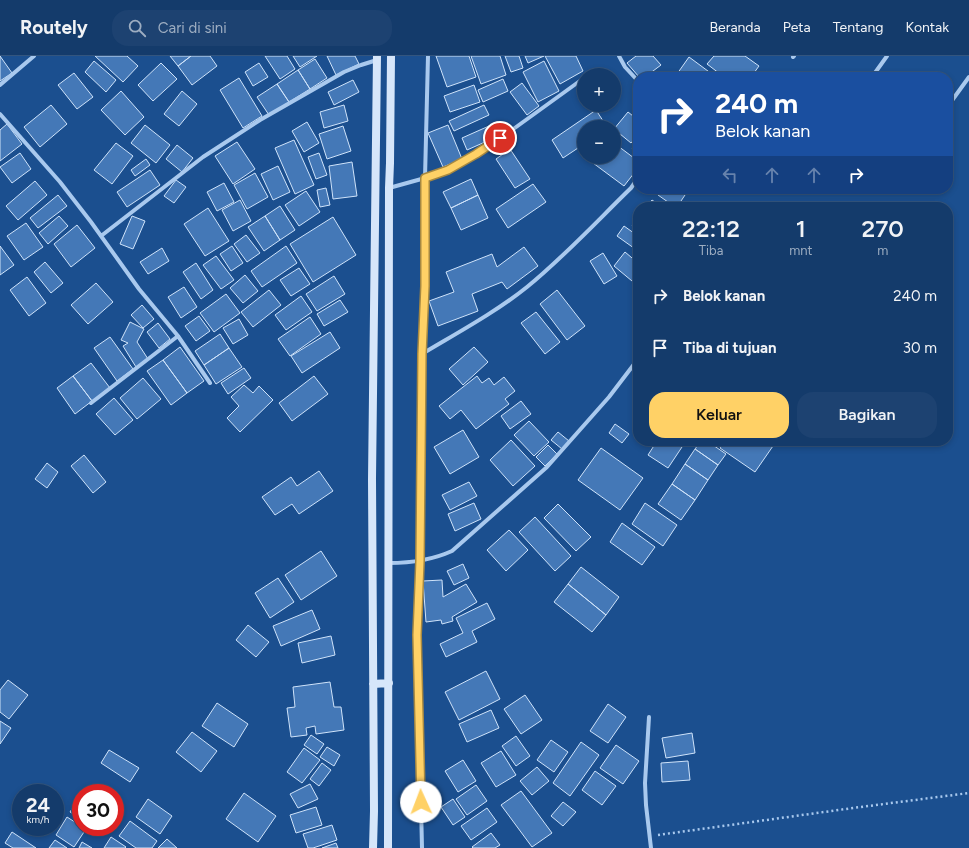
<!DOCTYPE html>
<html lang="id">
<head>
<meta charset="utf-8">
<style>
  :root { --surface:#143b6b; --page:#1d4271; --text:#f1f3f6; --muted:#9dadc1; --line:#33557e; --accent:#ffd166 }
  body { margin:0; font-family:Figtree,sans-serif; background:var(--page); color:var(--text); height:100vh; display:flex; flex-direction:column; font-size:15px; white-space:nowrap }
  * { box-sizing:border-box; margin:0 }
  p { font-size:13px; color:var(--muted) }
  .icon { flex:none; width:22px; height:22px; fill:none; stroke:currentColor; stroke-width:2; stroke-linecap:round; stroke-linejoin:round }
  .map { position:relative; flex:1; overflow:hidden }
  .side { position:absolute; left:633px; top:146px; width:320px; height:244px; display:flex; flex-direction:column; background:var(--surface); border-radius:16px; box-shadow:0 2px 6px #0003,0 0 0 1px var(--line) }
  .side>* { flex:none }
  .banner { position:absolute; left:633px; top:16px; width:320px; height:122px; border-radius:16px; box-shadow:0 2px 6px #0003,0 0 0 1px var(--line); background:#1a4fa0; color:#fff; overflow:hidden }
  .tools { position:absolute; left:577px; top:12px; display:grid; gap:8px }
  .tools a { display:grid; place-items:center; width:44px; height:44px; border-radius:50%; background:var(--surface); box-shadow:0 2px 6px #0003,0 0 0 1px var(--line); font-size:20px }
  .speed { position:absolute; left:12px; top:728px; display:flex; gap:8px; font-size:20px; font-weight:700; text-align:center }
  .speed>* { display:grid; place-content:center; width:52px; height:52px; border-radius:50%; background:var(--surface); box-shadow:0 2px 6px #0003,0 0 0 1px var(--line); line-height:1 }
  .speed small { font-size:10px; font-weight:400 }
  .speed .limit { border:6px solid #d22; background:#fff; color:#111 }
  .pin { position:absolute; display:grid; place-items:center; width:34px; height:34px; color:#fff; margin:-17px; border:2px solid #fff; border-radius:50%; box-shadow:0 1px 4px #0007 }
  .me { position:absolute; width:44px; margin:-22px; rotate:358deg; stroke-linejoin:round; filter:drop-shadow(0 0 3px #0008) }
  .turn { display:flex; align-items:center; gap:14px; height:84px; padding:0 16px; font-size:18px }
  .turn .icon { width:52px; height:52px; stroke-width:2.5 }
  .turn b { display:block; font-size:28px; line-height:34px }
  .lanes { display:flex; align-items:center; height:38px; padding:0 16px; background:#0003; justify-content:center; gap:20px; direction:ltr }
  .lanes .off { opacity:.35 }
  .eta { display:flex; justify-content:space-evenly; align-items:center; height:68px; text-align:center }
  .eta b { font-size:24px; font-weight:600; line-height:28px }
  .cta { display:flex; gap:8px; margin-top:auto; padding:8px 16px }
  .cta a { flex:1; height:46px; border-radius:16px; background:var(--accent); color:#111; font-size:16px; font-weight:600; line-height:46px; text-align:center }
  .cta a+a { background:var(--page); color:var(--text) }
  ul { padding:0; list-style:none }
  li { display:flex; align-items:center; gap:12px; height:52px; padding:0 16px }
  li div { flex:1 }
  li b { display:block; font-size:15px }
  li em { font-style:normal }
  header { display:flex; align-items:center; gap:24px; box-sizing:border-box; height:56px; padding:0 20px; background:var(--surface); border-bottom:1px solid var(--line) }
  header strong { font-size:19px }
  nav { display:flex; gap:22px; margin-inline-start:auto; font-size:14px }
  .search { width:280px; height:36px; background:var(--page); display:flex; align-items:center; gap:10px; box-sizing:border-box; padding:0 14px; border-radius:16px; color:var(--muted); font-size:15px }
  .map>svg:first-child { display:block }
  .building { fill:#4478b7; stroke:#cfe3fa }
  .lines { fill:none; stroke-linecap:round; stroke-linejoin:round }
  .path { stroke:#a9c9ee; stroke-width:2.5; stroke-dasharray:2 3; stroke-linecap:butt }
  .minor { stroke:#a9c9ee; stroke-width:4 }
  .secondary { stroke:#d6e6fa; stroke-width:8 }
  .route-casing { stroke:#a68842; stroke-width:10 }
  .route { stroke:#ffd166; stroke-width:7 }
</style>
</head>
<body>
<header>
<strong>Routely</strong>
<div class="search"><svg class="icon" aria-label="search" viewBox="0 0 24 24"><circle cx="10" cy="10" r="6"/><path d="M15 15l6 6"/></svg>Cari di sini</div>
<nav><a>Beranda</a><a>Peta</a><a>Tentang</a><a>Kontak</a></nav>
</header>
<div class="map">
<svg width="969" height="792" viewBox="0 0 969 792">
  <rect width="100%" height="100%" fill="#1b4f8f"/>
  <path class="building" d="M0 0 12 17 0 25Z
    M95 0H127L138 10 123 26Z
    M170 0H191L178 10Z
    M191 0H210L217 10 192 29 178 10Z
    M265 0H287L295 13 280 23Z
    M293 0H317L300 11Z
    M327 0H355L359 8 336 19Z
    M436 0H469L476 21 447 31Z
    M471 0H500L506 19 481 28Z
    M505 0H519L523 12 511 16Z
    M525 0H544L528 7Z
    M545 0H576L583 15 560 28Z
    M636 0H653L661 9 645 21H639L627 7Z
    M714 0H745L759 10 751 21H724L707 8Z
    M689 1 716 21H682L677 18Z
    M315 3 327 22 310 33 298 14Z
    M94 5 116 24 106 36 85 16Z
    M544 5 559 35 538 46 523 16Z
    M161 7 177 23 153 45 138 29Z
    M259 7 268 21 253 30 245 16Z
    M298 14 310 33 289 46 277 28Z
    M74 17 93 41 77 53 58 29Z
    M239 22 262 60 243 72 220 34Z
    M503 23 508 35 483 46 478 34Z
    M353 24 359 36 334 49 328 36Z
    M522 27 539 50 527 59 510 36Z
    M277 28 289 46 269 59 257 41Z
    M474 29 480 46 450 56 444 40Z
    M121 35 144 61 125 79 101 54Z
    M182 35 197 48 179 70 164 58Z
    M51 49 67 68 40 91 24 71Z
    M344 49 348 65 324 72 320 56Z
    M484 49 489 59 454 75 449 65Z
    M596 54 607 71H584V88L563 102 552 84Z
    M628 56 638 64V79L631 87 614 73Z
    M307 66 319 87 304 96 292 75Z
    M498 66 503 78 467 94 462 82Z
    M7 68 22 88 0 105V74Z
    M145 69 170 89 156 107 131 87Z
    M448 69 462 103 443 111 428 77Z
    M343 70 351 95 327 103 319 78Z
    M294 84 314 129 295 138 275 92Z
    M237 86 255 113 233 128 215 100Z
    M638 86V98L632 93Z
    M116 87 133 100 112 128 94 114Z
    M614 87 638 105V112L624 130 593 107 597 101H614Z
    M177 89 193 102 182 116 166 103Z
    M510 93 530 123 515 132 496 103Z
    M20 97 31 113 12 127 0 111Z
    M319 97 327 119 316 123 308 101Z
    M146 103 150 109 135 120 131 114Z
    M352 106 357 140 333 143 329 110Z
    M278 110 290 136 273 144 261 118Z
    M150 114 160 129 127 151 117 136Z
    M255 117 268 141 247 153 234 129Z
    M471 123 478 139 451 152 443 136Z
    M176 124 186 131 174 147 164 140Z
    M35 125 47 139 18 164 6 150Z
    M224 127 234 146 217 155 207 136Z
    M533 128 546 146 508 172 496 153Z
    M326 132 330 149 320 151 317 134Z
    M662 133H689L677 151H675L658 139Z
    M306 135 320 156 299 170 285 149Z
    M58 139 67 150 38 172 30 162Z
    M478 139 488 162 461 174 451 152Z
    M240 144 251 165 233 175 222 154Z
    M652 144 662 151H646Z
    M280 150 295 174 280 184 265 160Z
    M208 152 229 185 205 200 184 168Z
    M59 160 68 170 48 188 39 177Z
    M132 160 145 165 133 193 120 188Z
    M265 160 280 184 264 195 248 171Z
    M333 161 356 199 313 226 290 188Z
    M638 162V174L632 170Z
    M26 167 43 191 24 204 7 180Z
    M77 169 95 192 71 211 54 188Z
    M624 170 638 180V195L617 180Z
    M246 179 260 197 247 206 234 188Z
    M0 190 14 209 0 219Z
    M232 190 243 207 231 215 220 198Z
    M286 190 297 207 262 231 251 215Z
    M524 191 538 210 507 233 502 226 472 238 478 255 438 270 429 245 454 236 446 216 492 198 497 211Z
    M162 192 169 205 148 218 140 206Z
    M625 196 638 207V218L632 225 614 210Z
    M603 197 617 220 604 228 590 205Z
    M216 200 234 224 221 233 203 209Z
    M45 206 63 227 51 237 34 216Z
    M196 207 213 234 201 243 183 216Z
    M299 212 310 228 291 240 280 224Z
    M245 219 258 235 243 247 230 232Z
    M334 220 345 238 317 255 306 238Z
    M27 221 46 247 29 260 10 234Z
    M96 227 113 246 88 268 71 249Z
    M184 231 197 251 181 262 168 241Z
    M269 234 281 249 253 271 241 256Z
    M557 234 585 270 567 284 540 248Z
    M226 238 240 257 214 276 200 257Z
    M301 240 312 256 286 274 275 259Z
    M340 244 348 256 324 270 317 258Z
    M142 249 154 263 143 272 131 259Z
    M536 256 560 286 545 298 521 267Z
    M199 260 210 275 196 285 185 270Z
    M310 261 321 278 290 300 278 283Z
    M239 263 248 279 233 288 223 272Z
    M130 266 144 273 137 286 148 303 136 311 123 290 128 287 121 284Z
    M158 267 170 283 159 292 147 276Z
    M330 276 340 292 302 317 291 300Z
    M220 278 229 292 204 309 195 295Z
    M110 281 133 313 117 325 94 292Z
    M180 291 204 325 187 337 163 304Z
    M474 291 488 306 463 329 449 313Z
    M229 292 242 311 216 328 204 309Z
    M163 304 187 337 171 349 147 315Z
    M91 307 110 332 92 345 73 320Z
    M244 312 251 322 228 338 221 327Z
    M73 320 92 345 75 358 57 332Z
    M314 320 328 338 292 365 279 347Z
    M477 320 482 327 489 322 494 329 504 321 515 335 505 343 509 348 476 373 461 354 450 363 439 350Z
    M143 322 161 343 137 363 120 342Z
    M244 329 253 337 259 330 273 344 240 376 227 362 239 350 231 341Z
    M114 342 133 364 115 379 96 358Z
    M521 345 531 358 510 373 501 360Z
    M529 365 549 386 534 400 514 379Z
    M615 368 629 378 622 387 609 377Z
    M463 374 479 401 450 418 434 391Z
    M558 376 569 385 562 393 551 384Z
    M511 384 535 410 513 430 490 404Z
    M657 385H686L668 412 648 399Z
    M701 385H707L726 398 718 409 695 393Z
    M725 385H766L773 390 755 416 720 392Z
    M548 389 557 398 545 410 536 401Z
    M601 392 643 422 620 454 578 424Z
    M695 393 718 409 708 424 685 408Z
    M84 399 106 426 93 437 71 410Z
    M47 407 58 416 47 432 35 423Z
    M685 408 708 424 695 444 672 428Z
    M319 415 333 435 299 458 292 448 275 459 262 441 291 421 297 430Z
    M469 426 477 440 450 454 442 439Z
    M672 428 695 444 681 464 658 448Z
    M474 447 481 463 455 475 448 458Z
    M645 447 677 469 663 490 632 468Z
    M558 448 591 481 576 495 544 462Z
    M535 461 571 500 555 515 519 476Z
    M622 467 655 491 642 509 610 486Z
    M509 474 528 494 506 515 487 494Z
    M321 495 337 520 301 544 285 519Z
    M463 508 469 522 454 529 447 515Z
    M581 511 619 541 606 559 568 528Z
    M278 522 294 546 270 562 255 537Z
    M442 524 443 541 466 528 477 546 452 561 453 565 442 568 441 564 426 566 423 525Z
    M568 528 606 559 592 576 554 546Z
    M487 547 495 563 472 575 477 586 446 601 440 588 463 577 456 562Z
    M312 554 320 573 281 590 273 570Z
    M248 569 269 586 256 601 236 584Z
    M331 580 335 599 302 607 298 587Z
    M486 615 500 643 459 664 445 636Z
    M8 624 28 639 9 663 0 656V634Z
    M330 626 334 651H341L344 674 316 678 315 670 306 672 307 679 291 681 287 652 295 651 293 631Z
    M525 639 542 664 521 678 504 653Z
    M217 647 248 668 234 691 202 670Z
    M608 648 626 661 608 687 590 675Z
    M491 654 499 672 467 686 459 668Z
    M0 665 11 672 0 688Z
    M192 676 217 695 201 716 176 696Z
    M692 677 695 697 666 702 662 682Z
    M311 679 324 688 317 698 304 689Z
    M516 680 530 700 516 710 502 690Z
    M551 684 568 696 554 716 537 704Z
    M581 686 599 699 570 740 553 727Z
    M616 689 639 705 623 728 600 712Z
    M327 691 340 699 334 710 320 701Z
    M304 692 320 704 302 727 287 716Z
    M109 694 139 712 130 726 101 707Z
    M501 695 516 719 496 731 481 707Z
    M463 704 476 725 458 736 445 715Z
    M688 705 690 724 662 726 661 707Z
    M322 707 331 714 319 730 310 723Z
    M537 711 549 725 532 739 520 725Z
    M595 715 616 730 602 749 582 734Z
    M310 728 318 743 298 752 290 738Z
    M476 729 487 745 467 759 456 743Z
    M521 735 552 777 532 791 501 749Z
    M244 737 276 760 258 786 226 763Z
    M81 739V763L70 756Z
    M148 743 172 760 160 778 136 761Z
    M453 743 465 761 453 769 441 751Z
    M563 746 576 756 563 770 551 760Z
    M316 751 322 769 296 777 290 759Z
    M487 752 497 766 471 784 461 770Z
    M67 761 81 770V771L86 773 74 791 56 779Z
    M130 765 157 785 152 792H136L119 780Z
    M332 769 337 784 313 792H308L303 778Z
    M87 771H100L96 777Z
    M12 776 36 792H13L5 787Z
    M491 777 500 789 495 792H473L472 791Z
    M111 781 126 791 125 792H104Z
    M167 783 177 792H158Z
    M55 784 67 792H49Z
    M82 786 92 792H79Z
    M336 787 338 792H322Z"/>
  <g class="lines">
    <path class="path" d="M658 779 853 752 969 737"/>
    <path class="minor" d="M619 0 625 11 638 25
      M793 1 794 0
      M588 19 592 16
      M872 21 887 0
      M0 29 34 0
      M948 50 969 21
      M0 58 60 126 91 166 139 233 178 280 210 327
      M389 132 425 122 448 115 476 98 512 74 584 22
      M101 180 203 101 260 64 344 16 361 9 377 4
      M422 298C457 277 496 256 527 231 564 201 597 165 631 132L638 122
      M91 347 178 280
      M389 507C410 507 432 504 452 495L547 411 609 341 638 303
      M649 661 645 727 646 749 651 792
      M422 792 417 579 420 505 422 298 425 230V122L428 0"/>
    <path class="secondary" d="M373 628 389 627
      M373 792 374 755 372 423 377 0
      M388 792 389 132 390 107 391 0"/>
  </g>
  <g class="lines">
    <defs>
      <path id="route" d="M421 746 417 579 420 505 422 298 425 230V122L448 114 476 98 500 82"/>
    </defs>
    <use href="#route" class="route-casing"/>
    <use href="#route" class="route"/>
  </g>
</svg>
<div class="tools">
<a>+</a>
<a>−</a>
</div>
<div class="speed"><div>24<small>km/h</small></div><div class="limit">30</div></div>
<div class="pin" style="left:500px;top:82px;background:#d93025"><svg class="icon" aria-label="arrive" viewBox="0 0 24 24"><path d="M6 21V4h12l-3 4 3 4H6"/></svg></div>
<svg class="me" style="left:421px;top:746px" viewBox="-20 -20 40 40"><circle r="19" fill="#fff"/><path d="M0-13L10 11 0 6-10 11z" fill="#ffd166"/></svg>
<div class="banner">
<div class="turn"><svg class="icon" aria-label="right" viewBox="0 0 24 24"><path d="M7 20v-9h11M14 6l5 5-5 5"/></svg><div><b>240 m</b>Belok kanan</div></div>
<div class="lanes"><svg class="icon off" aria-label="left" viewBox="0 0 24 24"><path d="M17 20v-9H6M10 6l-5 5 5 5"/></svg><svg class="icon off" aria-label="ahead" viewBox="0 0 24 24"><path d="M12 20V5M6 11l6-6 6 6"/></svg><svg class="icon off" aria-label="ahead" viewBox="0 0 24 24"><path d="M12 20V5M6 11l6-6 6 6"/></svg><svg class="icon" aria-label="right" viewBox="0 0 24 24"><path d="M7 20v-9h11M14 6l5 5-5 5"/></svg></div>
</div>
<section class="side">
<div class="eta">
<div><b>22:12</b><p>Tiba</p></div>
<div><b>1</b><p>mnt</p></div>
<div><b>270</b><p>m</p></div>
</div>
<ul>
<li><svg class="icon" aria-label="right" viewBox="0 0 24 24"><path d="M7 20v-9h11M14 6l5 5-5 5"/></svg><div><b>Belok kanan</b></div><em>240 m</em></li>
<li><svg class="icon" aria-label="arrive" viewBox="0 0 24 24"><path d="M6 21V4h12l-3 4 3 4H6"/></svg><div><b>Tiba di tujuan</b></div><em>30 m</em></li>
</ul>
<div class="cta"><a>Keluar</a><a>Bagikan</a></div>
</section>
</div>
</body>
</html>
